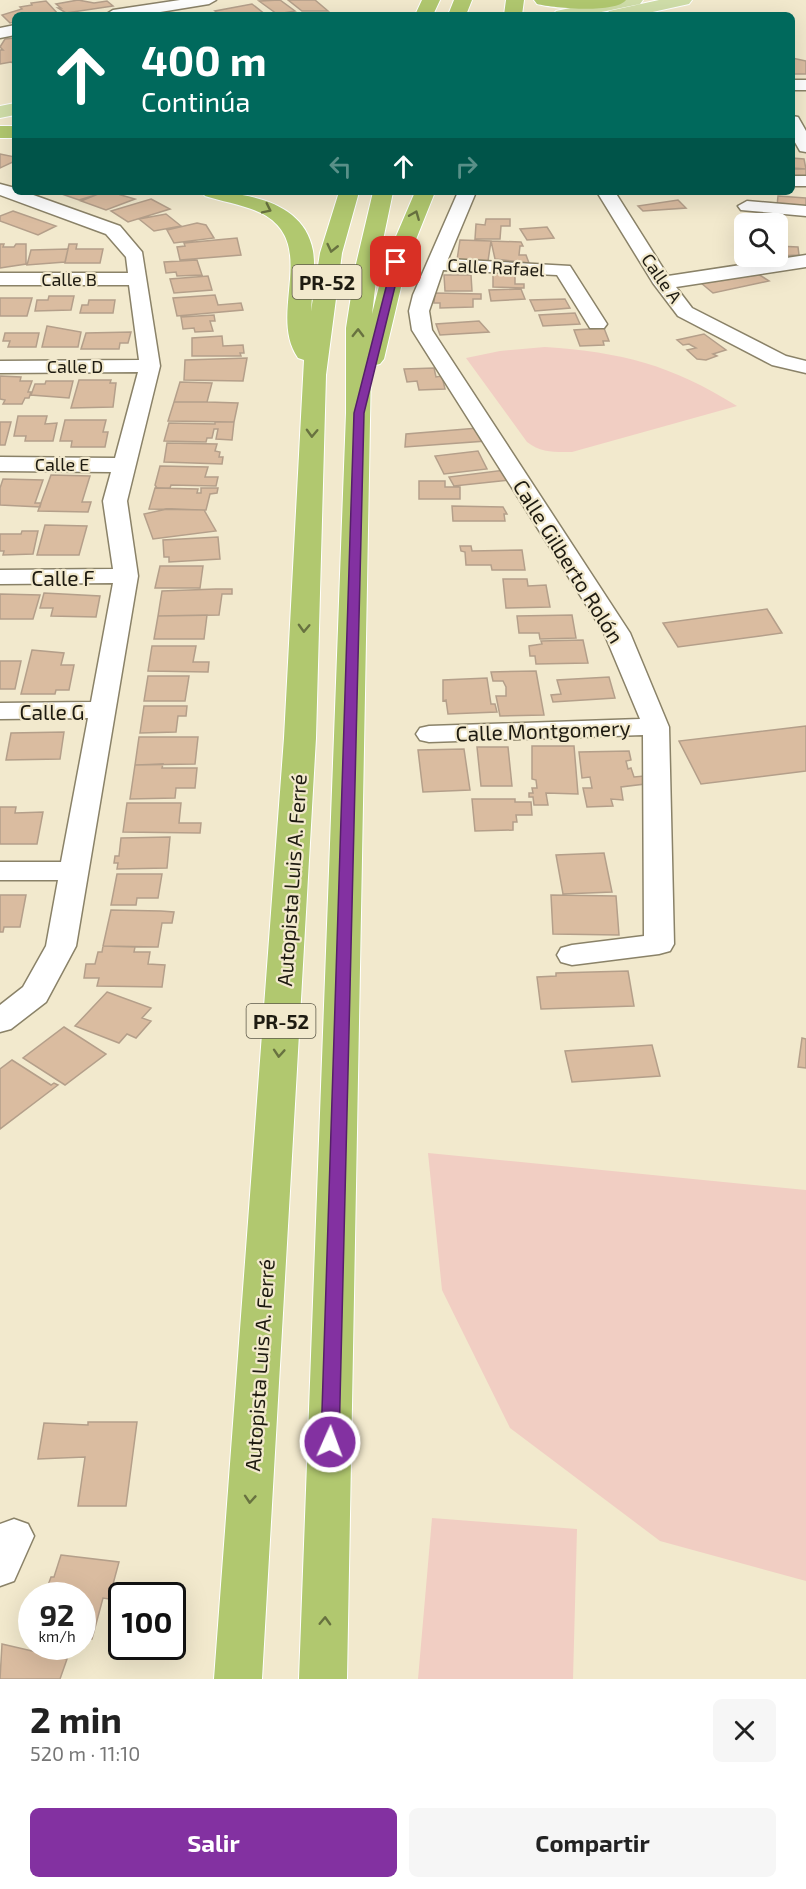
<!DOCTYPE html>
<html lang="es">
<head>
<meta charset="utf-8">
<style>
  :root { --surface:#fff; --page:#f6f6f6; --text:#222; --muted:#767676; --accent:#8331a1 }
  body { margin:0; font-family:"Exo 2",sans-serif; background:var(--page); color:var(--text); height:100vh; display:flex; flex-direction:column; font-size:22px; white-space:nowrap }
  * { box-sizing:border-box; margin:0 }
  p { font-size:20px; color:var(--muted) }
  .icon { flex:none; width:33px; height:33px; fill:none; stroke:currentColor; stroke-width:2; stroke-linecap:round; stroke-linejoin:round }
  .map { position:relative; height:1679px; overflow:hidden }
  .drawer { display:flex; flex-direction:column; background:var(--surface); flex:1 }
  .drawer>* { flex:none }
  .top-card { position:absolute; left:12px; top:12px; width:783px; height:183px; border-radius:9px; box-shadow:0 6px 24px #0002; background:#00695c; color:#fff; overflow:hidden }
  .buttons { position:absolute; left:734px; top:213px; display:grid; gap:12px }
  .buttons a { display:grid; place-items:center; width:54px; height:54px; border-radius:9px; background:var(--surface); box-shadow:0 6px 24px #0002; font-size:30px }
  .speed { position:absolute; left:18px; top:1582px; display:flex; gap:12px; font-size:30px; font-weight:700; text-align:center }
  .speed>* { display:grid; place-content:center; width:78px; height:78px; border-radius:50%; background:var(--surface); box-shadow:0 6px 24px #0002; line-height:1 }
  .speed small { font-size:15px; font-weight:400 }
  .speed .limit { border:3px solid #111; border-radius:9px; background:#fff; color:#111 }
  .pin { position:absolute; display:grid; place-items:center; width:51px; height:51px; color:#fff; margin:-26px; border-radius:12px; box-shadow:0 3px 9px #0006 }
  .me { position:absolute; width:66px; margin:-33px; rotate:2deg; stroke-linejoin:round; filter:drop-shadow(0 0 4px #0008) }
  .turn { display:flex; align-items:center; gap:21px; height:126px; padding:0 30px; font-size:27px }
  .turn .icon { width:78px; height:78px; stroke-width:2.5 }
  .turn b { display:block; font-size:42px; line-height:51px }
  .lanes { display:flex; align-items:center; height:57px; padding:0 30px; background:#0003; justify-content:center; gap:30px; direction:ltr }
  .lanes .off { opacity:.35 }
  .round { display:grid; place-items:center; flex:none; width:63px; height:63px; border-radius:9px; background:var(--page) }
  .headline { display:flex; align-items:center; justify-content:space-between; height:102px; padding:0 30px }
  h1 { font-size:36px; font-weight:700; line-height:45px }
  .cta { display:flex; gap:12px; margin-top:auto; padding:12px 30px }
  .cta a { flex:1; height:69px; border-radius:9px; background:var(--accent); color:#fff; font-size:24px; font-weight:700; line-height:69px; text-align:center }
  .cta a+a { background:var(--page); color:var(--text) }
  .map>svg:first-child { display:block }
  .green { fill:#f1cec3 }
  .building { fill:#dabca0; stroke:#b49f8a; stroke-width:1.5 }
  .lines { fill:none; stroke-linecap:round; stroke-linejoin:round }
  .minor-casing { stroke:#8a8268; stroke-width:3 }
  .major-casing { stroke:#fff; stroke-width:2 }
  .highway-casing { stroke:#fff; stroke-width:2 }
  .minor { fill:#fff; fill-rule:evenodd }
  .major { fill:#d0dea9; fill-rule:evenodd }
  .highway { fill:#b1c86f; fill-rule:evenodd }
  .oneway { stroke:#687240 }
  .route { fill:#8331a1; stroke:#552069; stroke-width:1.5 }
  .labels { text-anchor:middle; dominant-baseline:central; stroke-width:4.5; stroke-linejoin:round; paint-order:stroke }
  .far-street-label { font-size:18px; fill:#1e1b11; stroke:#f2e9cd }
  .shield { fill:#f2e9cd; stroke:#5e5949; stroke-width:1.5 }
  .shield-label { font-size:20px; font-weight:bold; fill:#1e1b11 }
  .street-label { font-size:21px; fill:#1e1b11; stroke:#f2e9cd }
</style>
</head>
<body>
<div class="map">
<svg width="806" height="1679" viewBox="0 0 806 1679">
  <rect width="100%" height="100%" fill="#f2e9cd"/>
  <path class="green" d="M545 347C621 352 672 365 737 406L572 452C554 452 541 453 527 442L466 358 500 351Z
    M428 1153 806 1190V1581L660 1541 510 1428 442 1290Z
    M432 1518 577 1529 573 1679H418Z"/>
  <path class="building" d="M78 0 94 3 107 1 113 6 66 13 58 8H61L56 4Z
    M280 0 295 11 277 14 259 1Z
    M288 0H315L328 11H302Z
    M46 1 59 15H15V22L10 23 2 15 22 9 20 7 32 5 31 3Z
    M252 4 266 15H221L215 11Z
    M15 38V64L11 62 0 64V50H3L0 47 5 39Z
    M792 58 806 61V74H792Z
    M0 154 15 157V161L0 168Z
    M792 158 804 159 806 169 792 168Z
    M793 169H806V178L792 177Z
    M56 192H97L99 194 79 200Z
    M103 192H121L125 193 121 195 135 199 106 210 81 201Z
    M778 196 806 198V208L777 206Z
    M151 199 170 209 128 222 111 211Z
    M678 200 686 208 643 211 638 206Z
    M13 211 56 226 38 235 0 221V216Z
    M166 214 181 226 154 231 139 219Z
    M486 219H510V226H501L500 239H475L476 224 485 225Z
    M197 223 206 225 214 238 174 243 167 230Z
    M547 227 554 238 527 240 520 229Z
    M237 238 241 255 180 260 177 247 185 246 184 243Z
    M460 240 491 241 488 261 457 260Z
    M491 241 521 242 523 246H520L519 255H526L529 263 495 259Z
    M0 244H4L3 247H14L16 244H26V264L0 268Z
    M69 244H77L76 249H103L100 263H65Z
    M777 246 798 247 799 255 777 256Z
    M68 249 65 262 27 265 31 250Z
    M197 260 202 275 177 276 176 272 166 273 164 262Z
    M755 272 769 281 713 293 701 283Z
    M493 273 515 274V284H524V288L493 287Z
    M444 275H471L472 291H445Z
    M208 276 212 290 174 293 170 279Z
    M521 289 525 299 491 301 489 290Z
    M435 293 481 294V299H473V307L440 308V303H434Z
    M215 295 218 305 241 303 243 310 177 316 173 298Z
    M49 296H74L71 310 35 311 37 300H48Z
    M0 298H32L27 316H0Z
    M565 299 570 308 535 311 530 300Z
    M89 300H115L113 313H80L82 305H88Z
    M575 313 580 324 543 326 539 315Z
    M214 315 215 321H210L213 331 195 332 194 328 183 329 181 317Z
    M479 321 489 332 440 335 436 324Z
    M47 326 81 332 78 347H42Z
    M604 328 609 341H603L604 345 580 346 574 330Z
    M131 332 128 343H120L119 349H81L86 333Z
    M5 333H39L36 347H8L10 341H3Z
    M704 334 726 350 713 354 717 356 706 360 697 359 687 350 696 348 689 344 683 345 677 340Z
    M222 336 223 346 243 345 244 353H240L241 356H192V338Z
    M247 358 243 381 184 380 185 360Z
    M434 368 436 377 442 376 445 389 419 390 417 381 407 382 404 369Z
    M0 376 21 377 20 381H32L28 392H31L29 398H25L22 404H3L5 400 0 399Z
    M79 380H111L110 383H116L113 407 71 408Z
    M46 381H73L69 398 31 395 35 384H45Z
    M180 382 212 383 207 402H174Z
    M174 402H207L238 403 234 422 168 421Z
    M18 416H47L45 424 57 423 53 441H25L26 436H14Z
    M65 420H106L103 432H108L105 447H71L72 441H60Z
    M0 422H11L5 445H0Z
    M215 422H234L232 440 216 439 218 429H214L212 438H207L206 442 164 441 169 423 215 424Z
    M478 428 486 441 405 447 406 434Z
    M167 443 217 444 215 451 220 452 219 457H223L222 464 164 462Z
    M478 451 487 469 444 474 435 456Z
    M160 466 208 467 205 477H218L216 486 171 485 170 488H157L155 485Z
    M505 470 510 480 454 486 449 477Z
    M51 475 90 476 82 502H91L88 512 38 511Z
    M3 479 43 480 35 503H41L40 507 0 505V488Z
    M419 481H445V487H460V499H419Z
    M155 488 198 489 197 493H201V488H218L217 493 210 494 206 510 149 509Z
    M452 506 503 507 507 514H504L505 521H453Z
    M167 509 204 510 216 531 153 539 144 514Z
    M45 525 87 526 79 555H37Z
    M22 531H38L33 554 3 555 4 551H0V534H21Z
    M218 537 220 559 169 562V557H164L163 540Z
    M460 546H471L472 551 522 550 525 570H492L491 565H466L465 552 461 551Z
    M160 566H203L200 588H155Z
    M503 579H527L528 586 546 585 550 607 506 608Z
    M216 589H232V594H222L219 615 158 616 162 591Z
    M44 593 100 596 96 617 51 616 53 608H40Z
    M0 594 40 595 33 619H0Z
    M767 609 782 633 678 647 663 623Z
    M207 615 204 639H154L158 616Z
    M572 615 576 638 540 639 539 633H519L517 616Z
    M583 640 588 663 536 664 535 656H530L529 646 542 644 541 641Z
    M152 646H196L193 662H209L208 672 148 671Z
    M32 650 64 653 61 665H74L69 690H56L55 694H21Z
    M0 661H21L15 689H0Z
    M536 671 544 715 500 716 496 696H506V687L503 681H493L491 672Z
    M148 676H189L185 701H144Z
    M609 677 615 698 553 702 551 695 561 694 557 680Z
    M487 678 491 704H495L497 712 448 714 446 700 443 701V680Z
    M144 706H187L186 716H178L176 732 140 733Z
    M806 726V771L701 784 679 741Z
    M64 732 60 759 6 760 11 733Z
    M139 737H198L195 764 135 765Z
    M532 746H574L578 794 546 793 548 805H534L533 797H529V793H533L532 788H537L536 780 532 779Z
    M477 747H508L512 786H481Z
    M464 749 470 790 423 792 418 750Z
    M629 751 631 760 626 761 628 769 631 768 634 777 644 776 645 784 621 787 623 800 611 799 613 806 587 807 583 788H592L590 777 582 778 579 752Z
    M163 764 162 768H197L195 788H176L175 798 130 799 135 765Z
    M472 799H515V802H531L532 815H516L517 822H513V830L475 831Z
    M127 803H181L179 823H201L200 833 123 832Z
    M0 807H16L15 813 43 812 37 844H0Z
    M170 837 167 868 117 869 118 863H114L115 856H119L121 838Z
    M604 853 612 892 563 894 556 855Z
    M117 874H162L158 898H137L136 905H111Z
    M0 895H26L20 927H4L3 932H0Z
    M551 895 616 896 619 935 553 934Z
    M111 910 161 911 174 912 172 923H162L158 947 103 946Z
    M103 946 135 947 134 952H150L148 964 165 965 162 987 97 986 99 978H84L86 964H95L98 952H102Z
    M628 971 634 1006 541 1009 537 977 556 976V973Z
    M107 992 151 1008 142 1018 151 1021 136 1038 127 1034 119 1043 75 1026Z
    M64 1027 106 1054 65 1085 23 1058Z
    M802 1038 806 1039V1068L798 1067Z
    M652 1045 660 1076 572 1082 565 1051Z
    M12 1060 51 1085 54 1083 58 1085 0 1129V1069Z
    M88 1422H137L126 1506H78L85 1457 38 1459 44 1423 88 1425Z
    M61 1555 119 1562 109 1599 103 1598 92 1639 82 1638V1596H50L52 1591H46L51 1577H54Z
    M2 1644 67 1659 60 1679H0Z"/>
  <g class="lines">
    <defs>
      <path id="minor" d="M180 0H216L209 4 142 15H105L113 10Z
        M15 25V35L0 38V28Z
        M792 80H806V90H792Z
        M792 116 798 117 806 131V152L800 151 792 137Z
        M792 176H806V186H792Z
        M0 184 15 188V192H25L120 226 142 252 160 366 127 501 138 576 76 946 46 1002 11 1029 0 1032V1005L23 987 46 946 58 880H0V862H61L88 718 0 719V703L91 702 113 583 0 584V570L113 569 103 501 111 472 0 471V457L115 458 138 372 0 373V361L139 360 129 285H0V273H128L126 257 106 234 0 195Z
        M458 192H476L448 259 570 266 607 324 604 328H590L557 275 443 270 429 311 432 330 630 633 669 727 674 944 670 951 659 954 572 965 561 962 557 955 561 948 572 945 644 936 643 735 429 742 420 740 416 734 420 728 429 726 640 719 604 633 412 330 409 311 413 295Z
        M597 192H615L668 276 806 255V267L676 287 692 308 786 356 806 361V373L772 365 678 316 653 283Z
        M747 201 806 206V216L741 210 738 206Z
        M14 1519 28 1524 34 1536 14 1581 0 1586V1524Z"/>
      <path id="major" d="M609 0H643L640 4 587 15H553L556 11Z
        M659 0H692L689 4 639 15H606L609 11Z
        M15 103V115L0 118V106Z"/>
      <path id="highway" d="M422 0H440L433 15H415Z
        M454 0H472L466 15H448Z
        M506 0H524L522 15H504Z
        M534 0H626C615 14 553 8 537 4Z
        M0 126H15V138H0Z
        M202 192C244 192 304 200 313 251 316 270 312 292 311 311L320 253 339 192H359L342 253 326 375 316 738 262 1679H214L284 738 304 360 298 358C267 314 319 245 263 214 246 205 223 202 205 196Z
        M373 192H393L378 264 372 314 385 262 415 192H435L407 262 384 359 380 364 371 366 347 1679H299L346 413V328L356 264Z"/>
    </defs>
    <use href="#minor" class="minor-casing"/>
    <use href="#major" class="major-casing"/>
    <use href="#highway" class="highway-casing"/>
    <use href="#minor" class="minor"/>
    <use href="#major" class="major"/>
    <use href="#highway" class="highway"/>
  </g>
  <defs><path id="oneway-chevron" d="M-2-3.5L2.5 0L-2 3.5" fill="none" stroke-width="1.6" stroke-linecap="round" stroke-linejoin="round" transform="scale(1.5)"/></defs>
  <g class="oneway">
    <use href="#oneway-chevron" transform="translate(267 209) rotate(26)"/>
    <use href="#oneway-chevron" transform="translate(415 215) rotate(-68)"/>
    <use href="#oneway-chevron" transform="translate(332 248) rotate(103)"/>
    <use href="#oneway-chevron" transform="translate(358 333) rotate(-89)"/>
    <use href="#oneway-chevron" transform="translate(312 433) rotate(92)"/>
    <use href="#oneway-chevron" transform="translate(304 628) rotate(92)"/>
    <use href="#oneway-chevron" transform="translate(279 1053) rotate(94)"/>
    <use href="#oneway-chevron" transform="translate(250 1499) rotate(94)"/>
    <use href="#oneway-chevron" transform="translate(325 1621) rotate(-88)"/>
  </g>
  <path class="route" d="M393 260 401 262 364 413 339 1442 336 1448 330 1450 323 1448 321 1442 354 413Z"/>
  <g class="labels">
    <g class="far-street-label">
      <text transform="translate(496 267) rotate(3)">Calle Rafael</text>
      <text transform="translate(662 278) rotate(55)">Calle A</text>
      <text x="69" y="279">Calle B</text>
      <text x="75" y="366">Calle D</text>
      <text x="62" y="464">Calle E</text>
    </g>
    <g class="shield">
      <rect x="292.5" y="265" width="69" height="34" rx="4.5"/>
      <rect x="246.5" y="1004" width="69" height="34" rx="4.5"/>
    </g>
    <g class="shield-label">
      <text x="327" y="282">PR-52</text>
      <text x="281" y="1021">PR-52</text>
    </g>
    <g class="street-label">
      <text transform="translate(569 561) rotate(58)">Calle Gilberto Rolón</text>
      <text x="63" y="577">Calle F</text>
      <text x="52" y="711">Calle G</text>
      <text transform="translate(543 730) rotate(-2)">Calle Montgomery</text>
      <text transform="translate(291 880) rotate(-86)">Autopista Luis A. Ferré</text>
      <text transform="translate(259 1365) rotate(-86)">Autopista Luis A. Ferré</text>
    </g>
  </g>
</svg>
<div class="buttons">
<a><svg class="icon" aria-label="search" viewBox="0 0 24 24"><circle cx="10" cy="10" r="6"/><path d="M15 15l6 6"/></svg></a>
</div>
<div class="speed"><div>92<small>km/h</small></div><div class="limit">100</div></div>
<div class="pin" style="left:396px;top:262px;background:#d93025"><svg class="icon" aria-label="arrive" viewBox="0 0 24 24"><path d="M6 21V4h12l-3 4 3 4H6"/></svg></div>
<svg class="me" style="left:330px;top:1442px" viewBox="-20 -20 40 40"><circle r="17" fill="#8331a1" stroke="#fff" stroke-width="3"/><path d="M0-11L8 9 0 5-8 9z" fill="#fff"/></svg>
<div class="top-card">
<div class="turn"><svg class="icon" aria-label="ahead" viewBox="0 0 24 24"><path d="M12 20V5M6 11l6-6 6 6"/></svg><div><b>400 m</b>Continúa</div></div>
<div class="lanes"><svg class="icon off" aria-label="left" viewBox="0 0 24 24"><path d="M17 20v-9H6M10 6l-5 5 5 5"/></svg><svg class="icon" aria-label="ahead" viewBox="0 0 24 24"><path d="M12 20V5M6 11l6-6 6 6"/></svg><svg class="icon off" aria-label="right" viewBox="0 0 24 24"><path d="M7 20v-9h11M14 6l5 5-5 5"/></svg></div>
</div>
</div>
<section class="drawer">
<div class="headline"><div><h1>2 min</h1><p>520 m · 11:10</p></div><a class="round"><svg class="icon" aria-label="close" viewBox="0 0 24 24"><path d="M6 6l12 12M18 6L6 18"/></svg></a></div>
<div class="cta"><a>Salir</a><a>Compartir</a></div>
</section>
</body>
</html>
